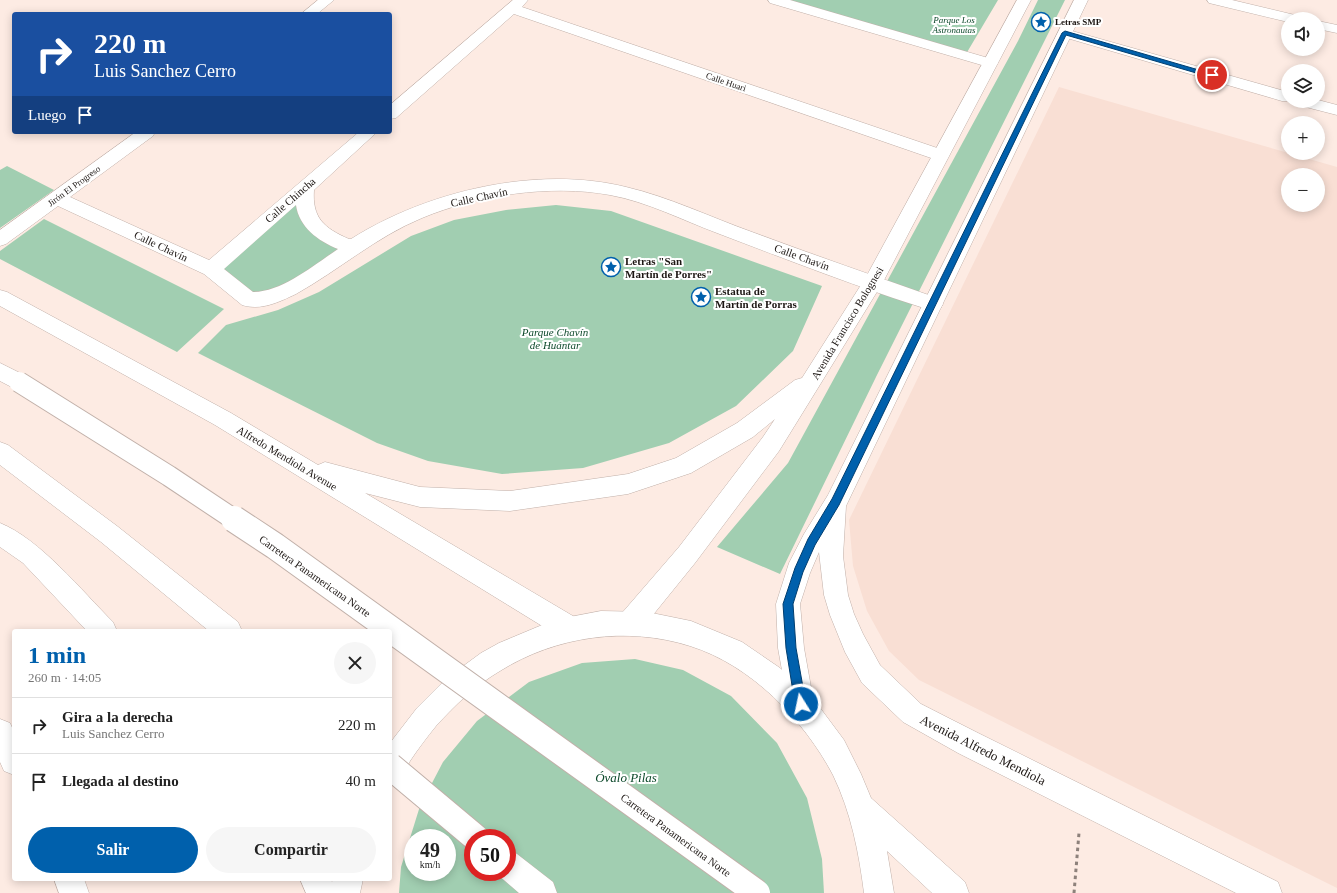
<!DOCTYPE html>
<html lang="es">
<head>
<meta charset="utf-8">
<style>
  :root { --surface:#fff; --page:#f6f6f6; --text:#222; --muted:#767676; --line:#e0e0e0; --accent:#0060ac }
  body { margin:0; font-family:Georgia,serif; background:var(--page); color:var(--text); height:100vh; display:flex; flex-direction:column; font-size:15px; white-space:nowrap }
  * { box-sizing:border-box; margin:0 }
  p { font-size:13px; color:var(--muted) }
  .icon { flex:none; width:22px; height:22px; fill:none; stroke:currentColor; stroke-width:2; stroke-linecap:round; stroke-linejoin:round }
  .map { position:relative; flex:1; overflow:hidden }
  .drawer { position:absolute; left:12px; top:629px; width:380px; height:252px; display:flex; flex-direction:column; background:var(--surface); border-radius:4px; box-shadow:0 2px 10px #0003 }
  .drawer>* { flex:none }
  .guide { position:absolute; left:12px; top:12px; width:380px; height:122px; border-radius:4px; box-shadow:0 2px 10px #0003; background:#1a4fa0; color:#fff; overflow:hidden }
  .controls { position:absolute; left:1281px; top:12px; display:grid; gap:8px }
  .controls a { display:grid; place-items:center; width:44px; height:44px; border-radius:50%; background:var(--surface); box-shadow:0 2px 10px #0003; font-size:20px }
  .speed { position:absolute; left:404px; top:829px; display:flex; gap:8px; font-size:20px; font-weight:700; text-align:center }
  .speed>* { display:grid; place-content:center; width:52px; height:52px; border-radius:50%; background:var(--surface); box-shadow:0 2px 10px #0003; line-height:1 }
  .speed small { font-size:10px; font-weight:400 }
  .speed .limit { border:6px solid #d22; background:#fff; color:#111 }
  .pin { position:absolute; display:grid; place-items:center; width:34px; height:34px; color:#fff; margin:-17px; border:2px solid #fff; border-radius:50%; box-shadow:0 1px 4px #0007 }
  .me { position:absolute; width:44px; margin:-22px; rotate:350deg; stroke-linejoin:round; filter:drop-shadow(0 0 3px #0008) }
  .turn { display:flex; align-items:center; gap:14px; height:84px; padding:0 16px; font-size:18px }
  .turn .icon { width:52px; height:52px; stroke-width:2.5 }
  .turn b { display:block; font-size:28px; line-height:34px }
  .then { display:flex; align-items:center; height:38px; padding:0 16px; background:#0003; gap:8px; font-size:15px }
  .round { display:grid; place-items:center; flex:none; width:42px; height:42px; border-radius:21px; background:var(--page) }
  .overview { display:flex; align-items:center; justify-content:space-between; height:68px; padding:0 16px }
  h1 { font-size:24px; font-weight:800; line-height:30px; color:var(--accent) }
  .action { display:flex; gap:8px; margin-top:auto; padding:8px 16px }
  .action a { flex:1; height:46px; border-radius:24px; background:var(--accent); color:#fff; font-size:16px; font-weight:800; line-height:46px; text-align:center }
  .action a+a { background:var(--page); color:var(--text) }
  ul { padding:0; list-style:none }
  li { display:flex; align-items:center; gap:12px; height:56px; padding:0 16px; border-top:1px solid var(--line) }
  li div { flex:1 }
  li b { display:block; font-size:15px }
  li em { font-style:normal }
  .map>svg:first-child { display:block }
  .built { fill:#f9dfd4; fill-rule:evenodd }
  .green { fill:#a1ceb1; fill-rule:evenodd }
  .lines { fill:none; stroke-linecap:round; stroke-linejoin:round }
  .street-casing { stroke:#c1b0a9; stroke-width:1 }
  .secondary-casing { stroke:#c1b0a9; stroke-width:1 }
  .primary-casing { stroke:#c1b0a9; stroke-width:1 }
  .highway-casing { stroke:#c1b0a9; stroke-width:1 }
  .path { stroke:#8d817b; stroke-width:3; stroke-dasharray:3.5 3.5; stroke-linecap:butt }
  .street { fill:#fff; fill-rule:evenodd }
  .secondary { fill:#fff; fill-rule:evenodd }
  .primary { fill:#fff; fill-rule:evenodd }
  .highway { fill:#fff; fill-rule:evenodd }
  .highway-bridge-far1-casing { stroke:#c1b0a9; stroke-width:22; stroke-linecap:butt }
  .highway-bridge-casing { stroke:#c1b0a9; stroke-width:28; stroke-linecap:butt }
  .highway-bridge-far1 { stroke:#fff; stroke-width:20 }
  .highway-bridge { stroke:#fff; stroke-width:26 }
  .route { fill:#0060ac; stroke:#003e70 }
  .labels { text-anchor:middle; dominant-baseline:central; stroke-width:4; stroke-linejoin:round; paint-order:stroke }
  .far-park-label { font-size:9px; font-style:italic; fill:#0d492b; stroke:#fff }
  .far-poi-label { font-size:9px; font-weight:bold; fill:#1c1613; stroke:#fff; text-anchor:start }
  .far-street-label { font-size:9px; fill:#1c1613; stroke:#fff }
  .street-label { font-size:11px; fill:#1c1613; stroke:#fff }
  .poi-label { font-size:11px; font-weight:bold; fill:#1c1613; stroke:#fff; text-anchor:start }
  .park-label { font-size:11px; font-style:italic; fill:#0d492b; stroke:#fff }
  .near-street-label { font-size:13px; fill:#1c1613; stroke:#fff }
  .near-park-label { font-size:13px; font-style:italic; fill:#0d492b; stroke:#fff }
</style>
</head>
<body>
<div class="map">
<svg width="1337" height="893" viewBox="0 0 1337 893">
  <rect width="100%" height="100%" fill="#fdebe3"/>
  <path class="built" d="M1059 87 1337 167V888L919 680 889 651 867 611 853 566 849 520ZM1288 175H1318V205H1288Z"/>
  <path class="green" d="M780 0H998L966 54Z
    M1038 0H1065L876 377 780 574 717 547 788 463 1018 41Z
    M7 166 54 190 0 228V170Z
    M303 190 306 213 354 247 265 299 211 269Z
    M556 205 611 211 822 286 793 351 736 406 669 443 583 468 502 474 428 461 377 443 198 353 226 325 278 310 319 292 411 236 454 220 506 210Z
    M44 219 224 309 177 352 0 259V251Z
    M635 659 683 670 731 696 777 743 807 798 822 859 824 893H399L401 867 420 806 443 762 477 721 529 682 582 663ZM413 838H447V872H413ZM473 838H507V872H473Z"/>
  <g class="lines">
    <defs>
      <path id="street" d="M318 0H334L317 14H301Z
        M513 0H528L522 7 946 151 948 155 946 159 940 161 934 159 514 14 396 118 390 119V105Z
        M768 0H790L995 60 998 63 995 66 990 68 985 66 770 3Z
        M1207 0H1232L1299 16 1301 19H1288V22L1209 3Z
        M1318 21 1337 25V33L1318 29Z
        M1065 29 1288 92V101H1292H1282L1060 36 1058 33 1060 30Z
        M1318 100 1337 105V115L1298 105 1296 101H1318Z
        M136 132H155L153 136 70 197 209 260 359 132H377L314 190C312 218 324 228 349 239H351C427 191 537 165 626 187 669 197 710 217 752 232 814 255 877 277 940 299L943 304 940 309 933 311C860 288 788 260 717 233 682 220 648 202 610 195 551 184 477 195 422 218 376 237 339 270 296 294 279 302 261 311 242 305L204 274 58 206 6 244 0 246V230ZM296 205C299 227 318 241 338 249 314 265 282 292 253 292L224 269Z"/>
      <path id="secondary" d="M1017 0H1031L883 282 821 383 779 451 695 563 640 631 631 634 622 631 618 622 622 613 679 547 763 437 775 419 753 437 691 473 628 494 510 511 420 507 365 493 578 619 582 628 578 637 569 640 560 637 215 425 0 306V290L7 292 231 413 318 465 325 462 420 487 510 491 628 474 676 458 737 423 795 380 802 378 866 277Z
        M1074 0H1088L846 506 843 556 848 595 854 614 863 634 880 665 921 704 978 733 1278 882 1282 893H1236L958 753 903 722 862 683 845 652 830 615 824 595 819 552 810 573 800 604 804 648 814 704 810 713 801 717 792 713 788 704 778 648 776 604 789 563 804 534 828 495Z
        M0 719 10 723 14 732V775L4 771 0 762Z
        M54 879H84L89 893H59Z"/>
      <path id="primary" d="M0 523C40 539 82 591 113 622L117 631H87L23 563 0 547Z
        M601 611 647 612 691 621 742 642 780 668 815 701 844 740 861 774 871 798 965 882 969 893H932L887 851 894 893H864C859 853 851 812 833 775 804 720 751 665 690 646 627 626 556 636 500 671 476 685 455 705 436 726 427 737 418 749 410 761 407 766 404 775 399 779 397 781 393 782 390 783V743L417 708 447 678 481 653 499 643 554 620Z
        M300 879H331L332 882 333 879H363L360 893H306Z"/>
      <path id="highway" d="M0 363 26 376 29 382 26 388 19 391 0 381Z
        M0 442 8 445 117 526 238 622 242 631H209L101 542 0 465Z
        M507 849 517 854 553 882 557 893H519L497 874 496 872H507Z"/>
    </defs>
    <use href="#street" class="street-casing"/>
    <use href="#secondary" class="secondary-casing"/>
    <use href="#primary" class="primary-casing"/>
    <use href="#highway" class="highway-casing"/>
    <path class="path" d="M1074 893 1079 833"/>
    <use href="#street" class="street"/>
    <use href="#secondary" class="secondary"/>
    <use href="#primary" class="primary"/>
    <use href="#highway" class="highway"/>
    <defs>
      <path id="highway-bridge-far1" d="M19 382 169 476 235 520"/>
      <path id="highway-bridge" d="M234 519 275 546 757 893
        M390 766 476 838"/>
    </defs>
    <use href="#highway-bridge-far1" class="highway-bridge-far1-casing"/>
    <use href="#highway-bridge" class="highway-bridge-casing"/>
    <use href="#highway-bridge-far1" class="highway-bridge-far1"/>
    <use href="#highway-bridge" class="highway-bridge"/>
  </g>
  <path class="route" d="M1065 31 1216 75 1210 77 1066 35 839 505 815 545 803 572 793 604 796 648 806 704 804 708 801 710 797 708 795 704 786 648 783 604 795 568 808 539 832 499 1062 33Z"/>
  <defs>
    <symbol id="sight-ring" viewBox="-11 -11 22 22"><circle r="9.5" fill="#fff" stroke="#0060ac" stroke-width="1.5"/><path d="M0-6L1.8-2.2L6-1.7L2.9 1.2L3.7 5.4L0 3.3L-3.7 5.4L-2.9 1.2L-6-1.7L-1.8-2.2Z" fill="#0060ac"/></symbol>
  </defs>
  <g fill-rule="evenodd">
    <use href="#sight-ring" x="1030" y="11" width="22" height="22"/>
    <use href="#sight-ring" x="600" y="256" width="22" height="22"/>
    <use href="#sight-ring" x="690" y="286" width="22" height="22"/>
  </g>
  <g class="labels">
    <g class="far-park-label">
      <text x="954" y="20">Parque Los<tspan x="954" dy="10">Astronautas</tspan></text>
    </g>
    <g class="far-poi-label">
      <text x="1055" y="22">Letras SMP</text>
    </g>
    <g class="far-street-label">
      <text transform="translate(726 82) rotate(19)">Calle Huari</text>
      <text transform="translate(74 186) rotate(-36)">Jirón El Progreso</text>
    </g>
    <g class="street-label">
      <text transform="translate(479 197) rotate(-12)">Calle Chavín</text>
      <text transform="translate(290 200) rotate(-41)">Calle Chincha</text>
      <text transform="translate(161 246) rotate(25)">Calle Chavín</text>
      <text transform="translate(802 257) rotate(20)">Calle Chavín</text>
      <text transform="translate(847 323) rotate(-59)">Avenida Francisco Bolognesi</text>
      <text transform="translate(287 458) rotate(31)">Alfredo Mendiola Avenue</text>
      <text transform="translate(315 576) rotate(35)">Carretera Panamericana Norte</text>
      <text transform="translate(676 835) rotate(36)">Carretera Panamericana Norte</text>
    </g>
    <g class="poi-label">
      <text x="625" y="261">Letras "San<tspan x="625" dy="13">Martín de Porres"</tspan></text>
      <text x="715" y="291">Estatua de<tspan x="715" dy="13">Martín de Porras</tspan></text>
    </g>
    <g class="park-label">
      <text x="555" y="332">Parque Chavín<tspan x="555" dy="13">de Huántar</tspan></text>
    </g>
    <g class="near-street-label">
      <text transform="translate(983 750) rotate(27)">Avenida Alfredo Mendiola</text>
    </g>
    <g class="near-park-label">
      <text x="626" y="777">Óvalo Pilas</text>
    </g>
  </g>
</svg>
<div class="controls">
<a><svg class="icon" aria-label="sound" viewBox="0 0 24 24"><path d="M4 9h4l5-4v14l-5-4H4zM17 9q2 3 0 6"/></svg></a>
<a><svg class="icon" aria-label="layers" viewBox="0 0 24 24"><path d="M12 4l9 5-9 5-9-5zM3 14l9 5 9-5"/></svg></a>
<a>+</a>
<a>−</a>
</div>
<div class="speed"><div>49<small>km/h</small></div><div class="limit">50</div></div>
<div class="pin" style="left:1212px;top:75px;background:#d93025"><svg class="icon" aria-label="arrive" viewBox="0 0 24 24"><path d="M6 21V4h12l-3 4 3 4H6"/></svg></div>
<svg class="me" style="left:801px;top:704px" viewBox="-20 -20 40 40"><circle r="17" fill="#0060ac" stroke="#fff" stroke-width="3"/><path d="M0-11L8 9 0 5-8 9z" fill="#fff"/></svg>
<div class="guide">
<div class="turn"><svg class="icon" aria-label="right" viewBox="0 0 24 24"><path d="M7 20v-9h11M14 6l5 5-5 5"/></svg><div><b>220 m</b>Luis Sanchez Cerro</div></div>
<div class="then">Luego<svg class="icon" aria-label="arrive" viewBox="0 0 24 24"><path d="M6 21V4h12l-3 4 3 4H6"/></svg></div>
</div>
<section class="drawer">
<div class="overview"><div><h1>1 min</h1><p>260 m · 14:05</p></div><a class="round"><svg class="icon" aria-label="close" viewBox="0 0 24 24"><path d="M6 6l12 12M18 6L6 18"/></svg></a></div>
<ul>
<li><svg class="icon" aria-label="right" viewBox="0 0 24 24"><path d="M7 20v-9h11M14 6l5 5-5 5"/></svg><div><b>Gira a la derecha</b><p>Luis Sanchez Cerro</p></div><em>220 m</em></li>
<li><svg class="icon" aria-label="arrive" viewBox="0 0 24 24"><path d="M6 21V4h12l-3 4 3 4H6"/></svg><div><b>Llegada al destino</b></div><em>40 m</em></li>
</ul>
<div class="action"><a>Salir</a><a>Compartir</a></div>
</section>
</div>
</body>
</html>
